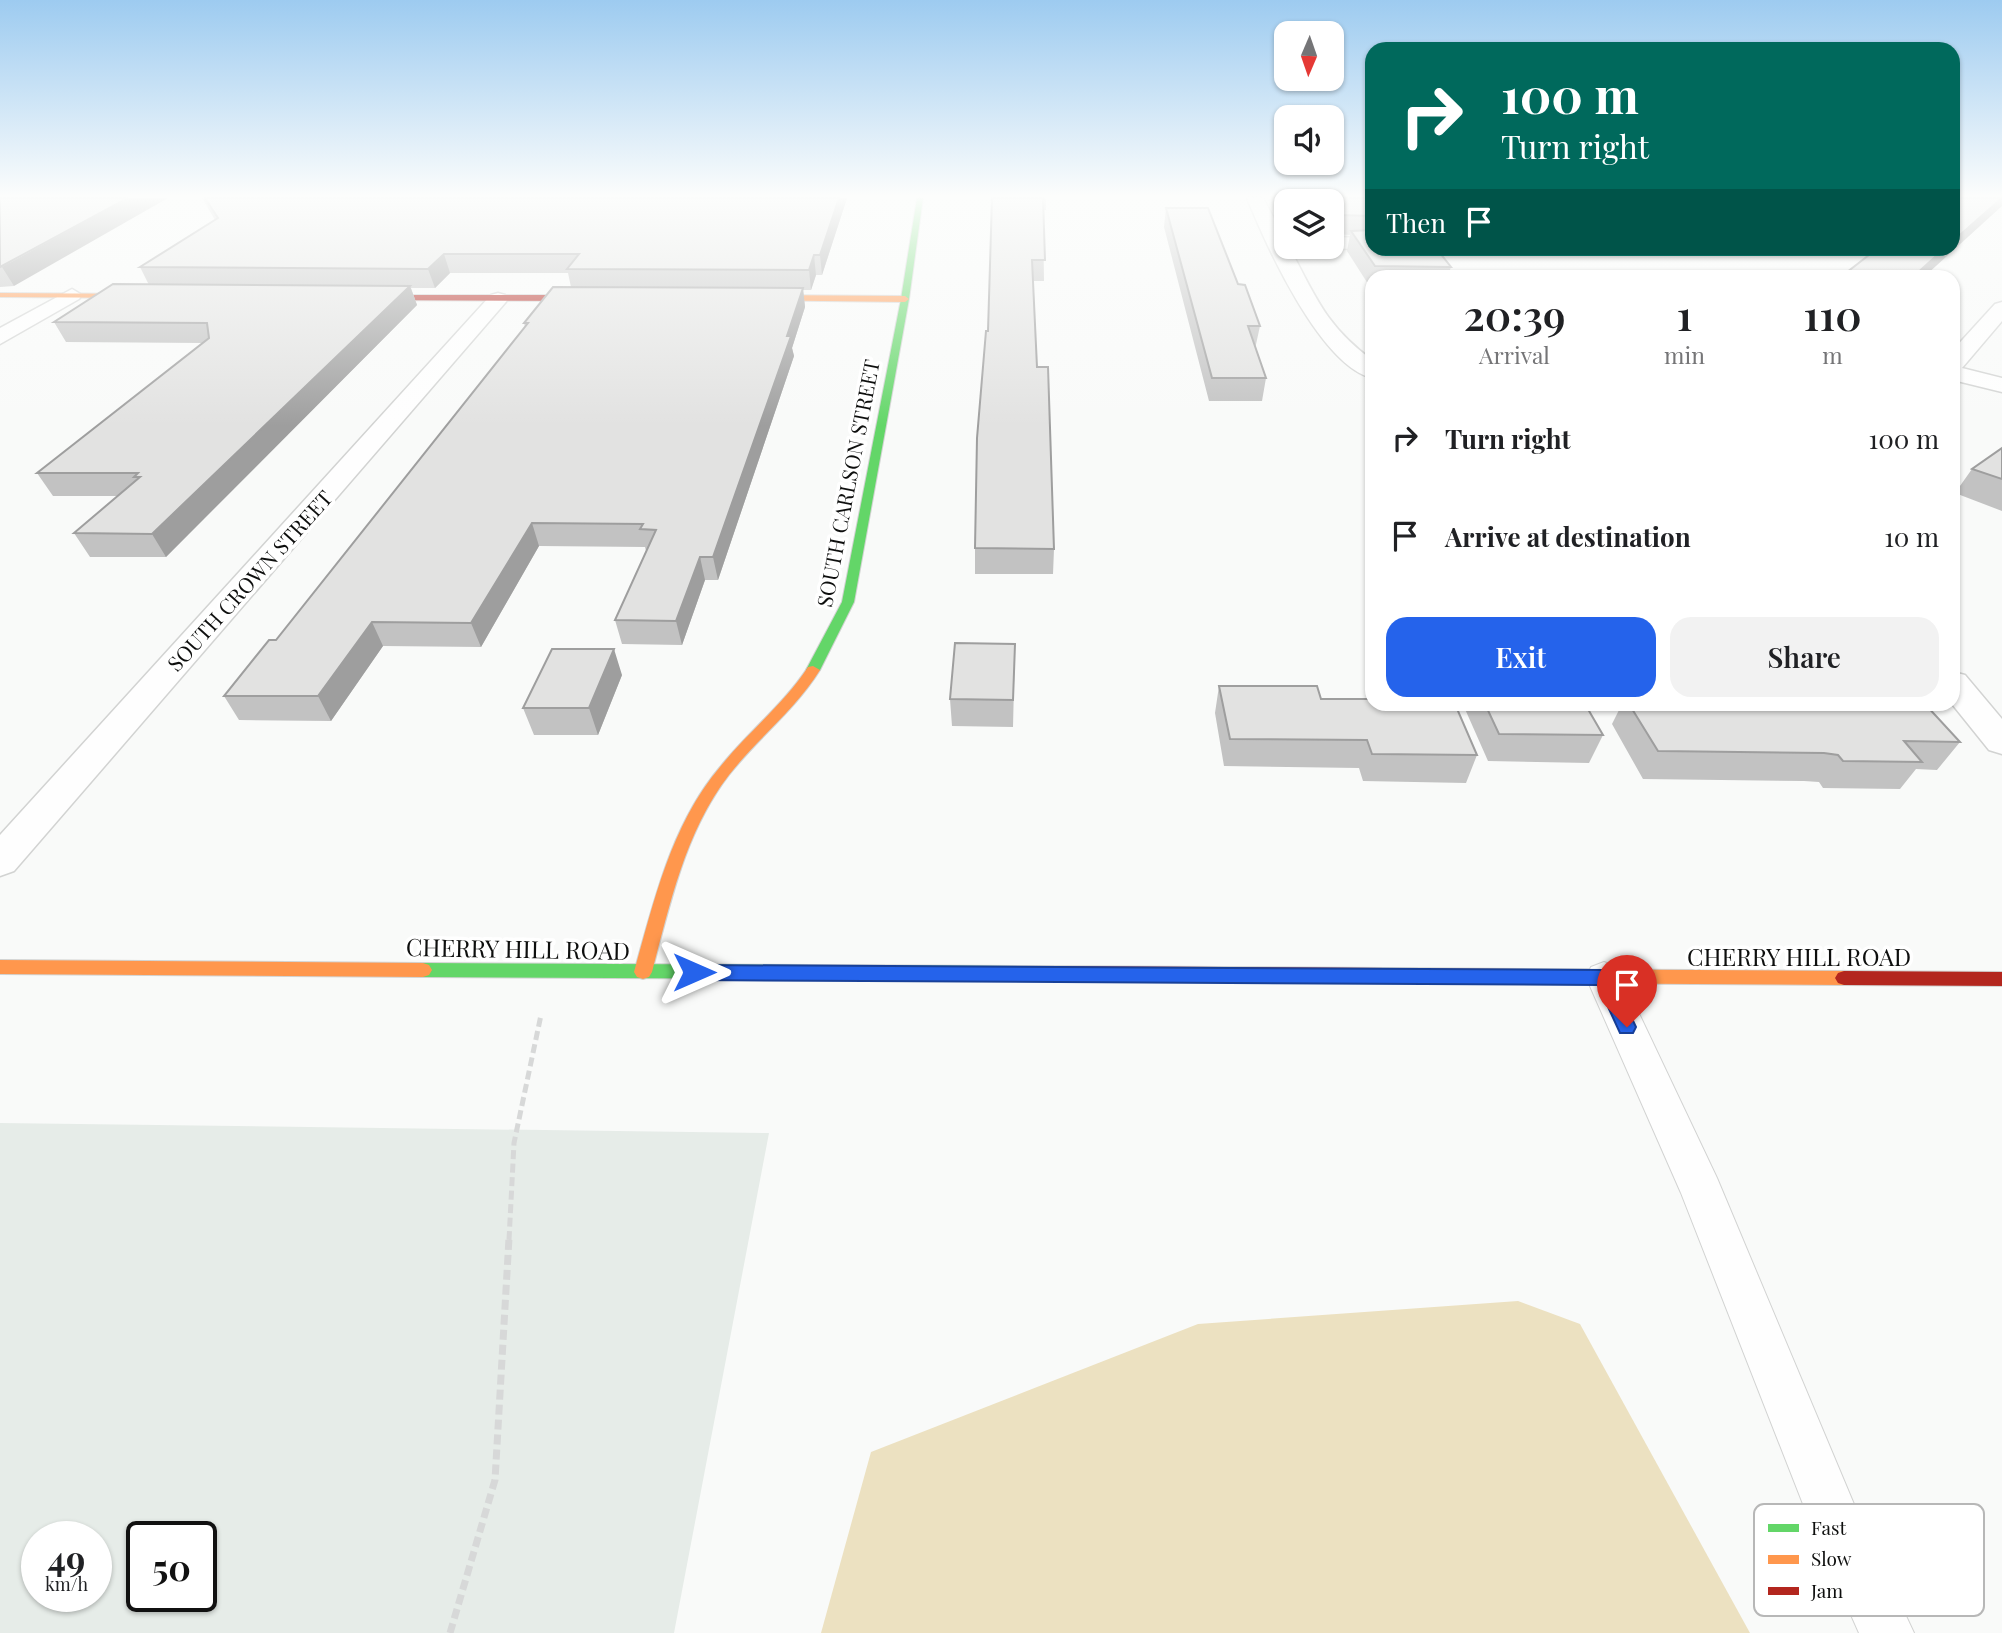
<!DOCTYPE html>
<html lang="en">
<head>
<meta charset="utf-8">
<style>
  :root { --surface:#fff; --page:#f2f2f2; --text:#202124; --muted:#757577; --accent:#2563eb }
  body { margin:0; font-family:"Playfair Display",serif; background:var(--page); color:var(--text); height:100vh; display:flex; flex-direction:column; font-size:26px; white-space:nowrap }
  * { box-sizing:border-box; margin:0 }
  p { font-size:23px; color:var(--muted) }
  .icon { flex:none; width:38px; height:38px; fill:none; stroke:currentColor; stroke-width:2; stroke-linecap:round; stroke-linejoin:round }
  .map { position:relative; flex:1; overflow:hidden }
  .sheet { position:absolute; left:1365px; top:270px; width:595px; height:441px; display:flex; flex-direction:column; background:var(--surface); border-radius:21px; box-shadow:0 2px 5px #0004 }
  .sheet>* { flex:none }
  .guide { position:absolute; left:1365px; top:42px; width:595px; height:214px; border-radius:21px; box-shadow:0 2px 5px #0004; background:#00695c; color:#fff; overflow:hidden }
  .needle { width:46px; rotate:182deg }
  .buttons { position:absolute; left:1274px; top:21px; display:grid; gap:14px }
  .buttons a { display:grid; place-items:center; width:70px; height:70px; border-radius:14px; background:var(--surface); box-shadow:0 2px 5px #0004; font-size:35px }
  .speed { position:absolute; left:21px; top:1521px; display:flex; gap:14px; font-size:35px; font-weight:700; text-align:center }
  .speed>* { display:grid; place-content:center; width:91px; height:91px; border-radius:50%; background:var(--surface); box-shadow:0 2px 5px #0004; line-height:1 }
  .speed small { font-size:18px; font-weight:400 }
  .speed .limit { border:4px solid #111; border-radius:10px; background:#fff; color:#111 }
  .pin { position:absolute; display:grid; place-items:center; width:60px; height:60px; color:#fff; margin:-72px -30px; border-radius:50% 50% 50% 0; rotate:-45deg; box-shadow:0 0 7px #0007 }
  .pin .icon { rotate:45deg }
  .me { position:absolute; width:77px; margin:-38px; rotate:90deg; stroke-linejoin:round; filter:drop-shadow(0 0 5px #0008) }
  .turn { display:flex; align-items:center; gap:24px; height:147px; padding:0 21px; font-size:32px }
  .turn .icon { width:91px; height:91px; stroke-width:2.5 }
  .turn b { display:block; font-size:49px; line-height:60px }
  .then { display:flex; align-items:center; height:66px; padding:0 21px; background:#0003; gap:14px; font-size:26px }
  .eta { display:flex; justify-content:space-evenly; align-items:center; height:119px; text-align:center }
  .eta b { font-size:42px; font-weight:600; line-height:49px }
  .cta { display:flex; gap:14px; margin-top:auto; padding:14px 21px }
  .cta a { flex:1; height:80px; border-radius:21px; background:var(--accent); color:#fff; font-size:28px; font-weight:600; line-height:80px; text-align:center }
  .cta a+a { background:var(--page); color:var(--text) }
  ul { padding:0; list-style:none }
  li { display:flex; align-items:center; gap:21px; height:98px; padding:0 21px }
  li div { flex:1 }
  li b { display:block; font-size:26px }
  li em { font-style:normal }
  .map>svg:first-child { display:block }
  .built { fill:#e6ece8; fill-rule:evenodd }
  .green { fill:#ece1c1 }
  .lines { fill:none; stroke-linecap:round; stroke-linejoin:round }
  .lane-casing { stroke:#d2d3d2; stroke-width:2 }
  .street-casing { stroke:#d2d3d2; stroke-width:3 }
  .fast-casing { stroke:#d2d3d2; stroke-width:2 }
  .slow-casing { stroke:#d2d3d2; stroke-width:2 }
  .jam-casing { stroke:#d2d3d2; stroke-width:2 }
  .path-far1 { stroke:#d7d8d8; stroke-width:5; stroke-dasharray:9 4.5; stroke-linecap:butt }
  .path { stroke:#d7d8d8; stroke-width:7; stroke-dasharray:10 5; stroke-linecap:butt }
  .lane { fill:#fefefe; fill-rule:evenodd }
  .street { fill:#fefefe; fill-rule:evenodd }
  .fast { fill:#63d668; fill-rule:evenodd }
  .slow { fill:#ff974d; fill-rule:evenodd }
  .jam { fill:#b3261e; fill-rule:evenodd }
  .wall { fill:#c2c2c2 }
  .shaded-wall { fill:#9e9e9e }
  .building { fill:#e2e2e1; stroke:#9e9e9e; stroke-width:2 }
  .route { fill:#2563eb; stroke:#184099; stroke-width:2 }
  .labels { text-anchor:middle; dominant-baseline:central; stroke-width:7; stroke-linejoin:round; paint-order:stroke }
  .far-street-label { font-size:21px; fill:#0e0f0e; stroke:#fff }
  .street-label { font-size:24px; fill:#0e0f0e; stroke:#fff }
  .key { fill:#fff; stroke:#b7b7b7; stroke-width:2 }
  .key-label { font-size:19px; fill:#0e0f0e }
</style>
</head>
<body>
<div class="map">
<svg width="2002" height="1633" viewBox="0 0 2002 1633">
  <rect width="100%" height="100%" fill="#f9faf9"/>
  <path class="built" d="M0 1123 769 1133 674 1633H0ZM37 1536H96V1596H37ZM142 1536H201V1596H142Z"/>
  <path class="green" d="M1518 1301 1580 1324 1750 1633H821L871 1452 1198 1324Z"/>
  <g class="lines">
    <defs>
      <path id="lane" d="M1604 962 1617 967 1717 1178 1856 1509 1914 1633H1859L1812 1527 1681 1193 1586 977 1591 967Z"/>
      <path id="street" d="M1247 198H1263L1286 241V247H1289C1316 297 1325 325 1372 360V378C1320 365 1266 245 1247 198Z
        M1332 237 1372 238V248H1376L1332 249 1325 247H1332Z
        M72 289 82 295 79 299 0 344V328Z
        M498 293 505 295 508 299 505 303 14 871 0 876V835L491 295Z
        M2002 302V321L1962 368 2002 378V392L1953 380V350L1995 304Z
        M1953 672 1965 675 2002 719V754L1989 750 1952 704Z"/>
      <path id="fast" d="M917 198H923L909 299 854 602 820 670 813 674 806 670 842 602 901 299Z
        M423 963 1029 966 1035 968 1038 973 1035 978 1029 980 423 977 417 975 414 970 417 965Z"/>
      <path id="slow" d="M0 293 148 294 152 296 148 298 0 297Z
        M751 295 905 296 909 299 905 302 748 300 747 298Z
        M813 666 820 670C795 710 758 738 729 775 685 832 670 904 652 972L649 977 643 979 637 977 634 972C654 901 671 825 720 767 748 732 783 705 808 667Z
        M0 960 423 963 429 965 432 970 429 975 423 977 0 974Z
        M1386 968 1844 971 1850 973 1853 978 1850 983 1844 985 1386 982 1380 980 1377 975 1380 970Z"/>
      <path id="jam" d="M363 295H596L600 298 596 301 360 300 359 298Z
        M1029 966 1386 968 1392 970 1395 975 1392 980 1386 982 1029 980 1023 978 1020 973 1023 968Z
        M1844 971 2002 972V986L1844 985 1838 983 1835 978 1838 973Z"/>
    </defs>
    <use href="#lane" class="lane-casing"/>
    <use href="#street" class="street-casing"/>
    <use href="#fast" class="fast-casing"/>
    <use href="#slow" class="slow-casing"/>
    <use href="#jam" class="jam-casing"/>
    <path class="path-far1" d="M509 1240 514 1143 541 1015"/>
    <path class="path" d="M450 1633 495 1480 509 1238"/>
    <use href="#lane" class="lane"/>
    <use href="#street" class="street"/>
    <use href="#fast" class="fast"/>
    <use href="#slow" class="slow"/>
    <use href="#jam" class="jam"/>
  </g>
  <path class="wall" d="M0 198 14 286 0 287Z
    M202 198H847L822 275H816L811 290H803L805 307 792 348 794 356 718 580H705L682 645 622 644 615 620 646 551 645 547 539 546 481 647 383 646 331 721 239 720 224 696 276 640 525 327 524 323 571 287 568 273H450L435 288H411L417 305 166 557H90L74 533 117 496H53L37 473 203 343 66 342 54 322 149 285 140 267 215 220Z
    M992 198H1046V210H1043L1044 281H1033L1037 367 1054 549 1053 574H975V548L988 331Z
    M1313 198H1372V248L1451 267 1448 276H1372V287H1370L1347 251 1350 235 1335 234 1332 228V201H1315Z
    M1166 208 1238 284 1260 326 1255 349 1266 378 1262 401H1209L1164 227Z
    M2002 448V511L1955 493 1972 469Z
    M1015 644 1013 727 952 726 950 699Z
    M622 675 598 735H534L523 708Z
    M1219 686 1321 699 1477 755 1466 783 1363 781 1359 768 1224 766 1215 713Z
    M1467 704H1585L1603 735 1589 763 1488 761 1465 709Z
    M1622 704H1925L1960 742 1937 770 1916 769 1900 789 1823 788 1819 782 1804 781 1643 779 1612 724Z"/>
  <path class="shaded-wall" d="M128 198H168L14 286 2 267Z
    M839 198H847L822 275 820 255Z
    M2002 198V206L1925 276H1914L1945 248H1953V241Z
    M444 254 450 273 435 288 428 269Z
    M814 255 816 275 811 290 809 270Z
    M410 286 417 305 166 557 152 534Z
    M803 288 805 307 792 348 794 356 718 580 713 557Z
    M532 523 539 546 481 647 471 623Z
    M700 557 705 580 682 645 676 621Z
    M372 622 383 646 331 721 318 696Z
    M614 649 622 675 598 735 589 708Z"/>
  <path class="building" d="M0 198H128L0 267Z
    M205 198H839L820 255H814L809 270 567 269 579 254H444L428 269 140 267 218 218Z
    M992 198H1043L1045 260H1032L1037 367H1048L1054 549 975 548 977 438 986 331H988Z
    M1328 198H1372V216L1339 215 1332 203V201H1330Z
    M1953 198H2002L1953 241Z
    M1166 208H1208L1238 284 1245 285 1260 326H1248L1266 378H1212Z
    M1372 230V248H1436L1451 267 1375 266 1351 231Z
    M1878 248H1945L1914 276H1842Z
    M113 284 410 286 152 534 74 533 140 477H134L138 473H37L209 338 207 323 54 322Z
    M553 287 803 288 787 336H791L713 557H700L676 621 615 620 656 530 640 529 643 524 532 523 471 623 372 622 318 696H224L269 640H276L528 323H524Z
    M2002 448V479L1972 469Z
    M955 643 1015 644 1013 700 950 699Z
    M552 649H614L589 708H523Z
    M1219 686H1317L1321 699H1372V704H1455L1477 755 1372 754 1367 740 1230 739Z
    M1485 704H1585L1603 735 1499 734Z
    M1629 704H1925L1960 742 1904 741 1922 762 1843 761 1838 755 1824 753 1658 751Z"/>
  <linearGradient id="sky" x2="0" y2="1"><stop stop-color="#9dcbf0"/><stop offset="0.46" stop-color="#fcfdfc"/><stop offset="1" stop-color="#fcfdfc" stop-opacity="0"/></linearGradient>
  <rect width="2002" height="426" fill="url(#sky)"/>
  <path class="route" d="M694 965 1604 970 1610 972 1636 1027 1633 1033H1620L1598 985 694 980 685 972Z"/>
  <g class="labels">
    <g class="far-street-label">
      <text transform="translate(847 483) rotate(-79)">SOUTH CARLSON STREET</text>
      <text transform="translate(249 580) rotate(-48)">SOUTH CROWN STREET</text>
    </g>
    <g class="street-label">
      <text transform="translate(518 948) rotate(1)">CHERRY HILL ROAD</text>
      <text x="1799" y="956">CHERRY HILL ROAD</text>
    </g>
  </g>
  <rect x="1754" y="1504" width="230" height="112" rx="10" class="key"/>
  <rect x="1768" y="1524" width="31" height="8" fill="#63d668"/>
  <rect x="1768" y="1555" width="31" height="9" fill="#ff974d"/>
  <rect x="1768" y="1587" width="31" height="8" fill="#b3261e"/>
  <g class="key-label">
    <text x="1811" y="1535">Fast</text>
    <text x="1811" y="1566">Slow</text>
    <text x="1811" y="1598">Jam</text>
  </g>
</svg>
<div class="buttons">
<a><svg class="needle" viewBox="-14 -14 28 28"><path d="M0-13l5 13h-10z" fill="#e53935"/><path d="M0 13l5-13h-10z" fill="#757577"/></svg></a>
<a><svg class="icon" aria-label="sound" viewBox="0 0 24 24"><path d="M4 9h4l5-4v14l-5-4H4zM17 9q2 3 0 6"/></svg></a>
<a><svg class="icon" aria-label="layers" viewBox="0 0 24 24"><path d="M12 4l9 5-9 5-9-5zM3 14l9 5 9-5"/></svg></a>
</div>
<div class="speed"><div>49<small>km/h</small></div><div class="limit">50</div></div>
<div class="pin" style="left:1627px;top:1027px;background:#d93025"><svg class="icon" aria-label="arrive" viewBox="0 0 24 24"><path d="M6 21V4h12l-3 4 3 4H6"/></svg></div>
<svg class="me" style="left:694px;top:972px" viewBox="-20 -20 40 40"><path d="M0-17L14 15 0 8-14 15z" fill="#2563eb" stroke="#fff" stroke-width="4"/></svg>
<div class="guide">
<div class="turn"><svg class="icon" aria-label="right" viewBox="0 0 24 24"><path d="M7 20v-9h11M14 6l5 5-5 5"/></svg><div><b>100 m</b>Turn right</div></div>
<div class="then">Then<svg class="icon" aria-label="arrive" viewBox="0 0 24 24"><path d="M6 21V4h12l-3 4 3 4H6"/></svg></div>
</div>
<section class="sheet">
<div class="eta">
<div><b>20:39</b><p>Arrival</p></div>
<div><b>1</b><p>min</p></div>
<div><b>110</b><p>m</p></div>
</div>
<ul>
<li><svg class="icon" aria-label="right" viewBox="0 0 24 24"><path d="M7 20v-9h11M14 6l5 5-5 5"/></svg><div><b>Turn right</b></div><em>100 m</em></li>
<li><svg class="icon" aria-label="arrive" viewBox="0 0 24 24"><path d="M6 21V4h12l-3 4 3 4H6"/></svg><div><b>Arrive at destination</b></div><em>10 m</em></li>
</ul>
<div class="cta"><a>Exit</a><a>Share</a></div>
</section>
</div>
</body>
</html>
